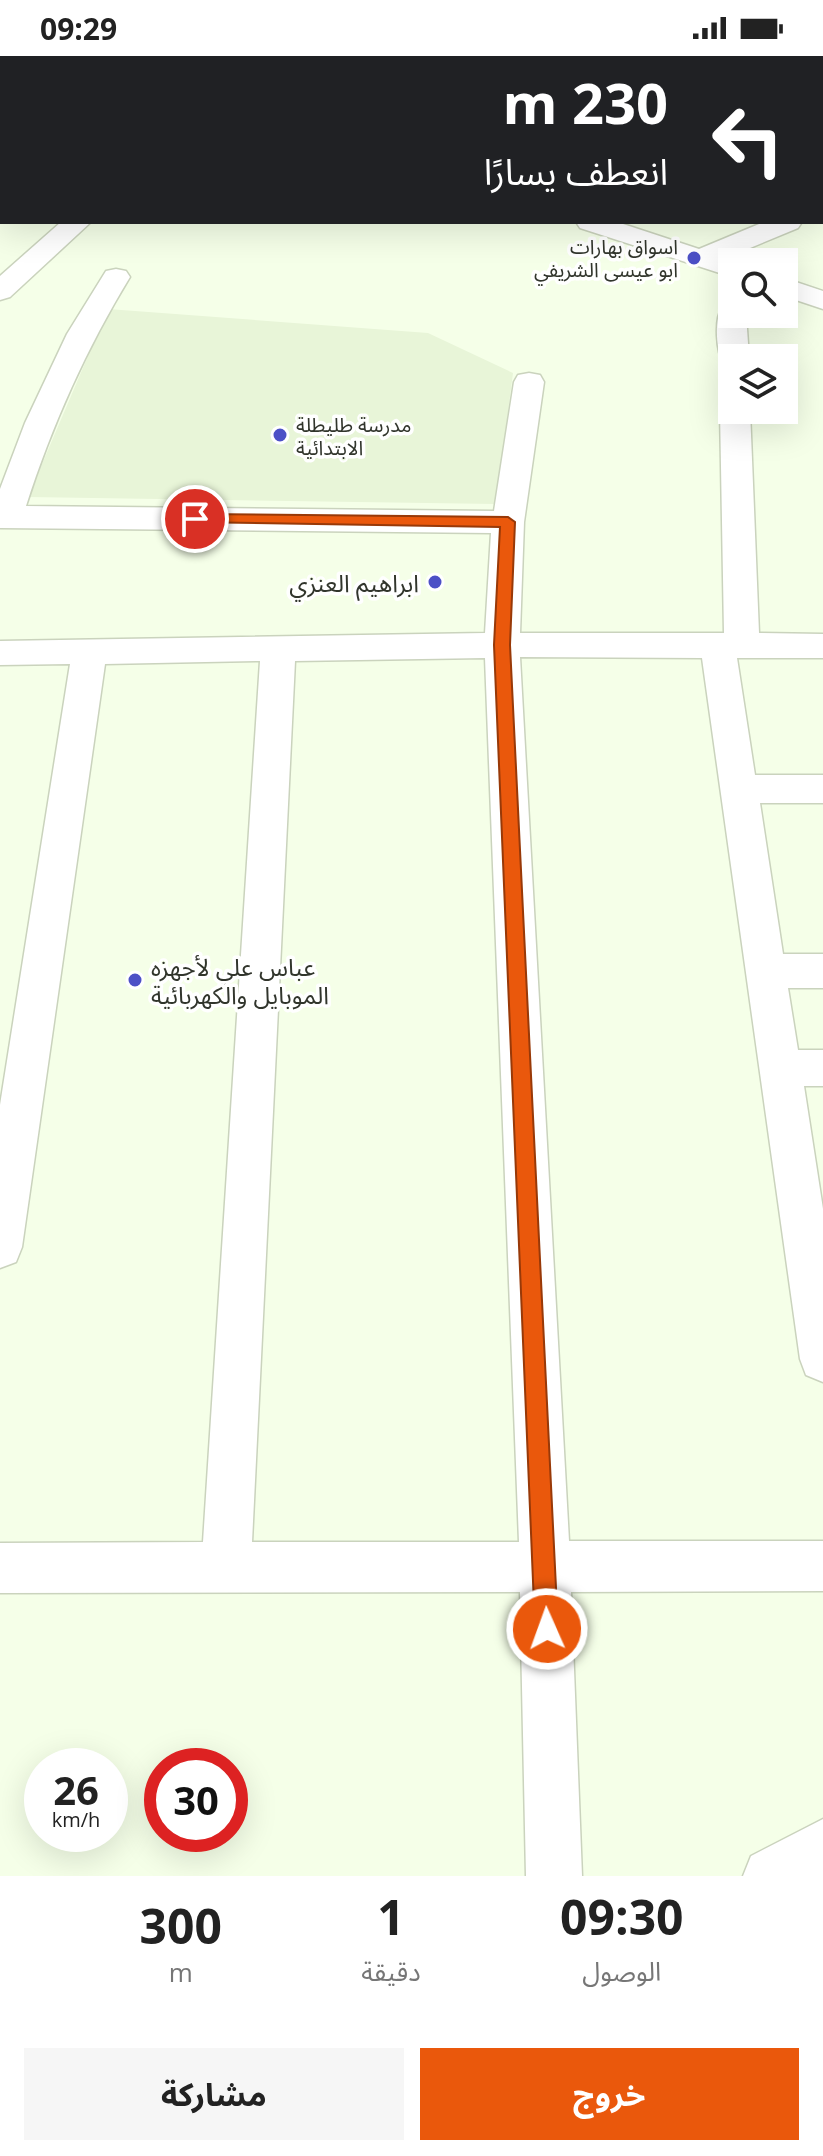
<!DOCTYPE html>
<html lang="ar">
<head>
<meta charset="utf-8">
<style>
  :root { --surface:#fff; --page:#f6f6f6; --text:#222; --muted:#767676; --accent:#ea580c }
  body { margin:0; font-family:"Open Sans","Noto Sans Arabic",sans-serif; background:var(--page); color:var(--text); direction:rtl; height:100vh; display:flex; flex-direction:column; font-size:30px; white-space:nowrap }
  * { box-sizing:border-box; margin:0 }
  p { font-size:26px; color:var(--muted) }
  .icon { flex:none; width:44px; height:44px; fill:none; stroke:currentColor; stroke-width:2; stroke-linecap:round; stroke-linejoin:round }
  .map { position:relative; height:1820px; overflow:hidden; direction:ltr }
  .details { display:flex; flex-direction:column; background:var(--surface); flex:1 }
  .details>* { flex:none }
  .banner { position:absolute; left:0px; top:0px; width:824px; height:168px; box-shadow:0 8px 32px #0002; direction:rtl; background:#202124; color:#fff; overflow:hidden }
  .controls { position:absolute; left:718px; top:192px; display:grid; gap:16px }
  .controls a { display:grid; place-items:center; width:80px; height:80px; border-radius:0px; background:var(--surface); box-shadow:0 8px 32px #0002; font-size:40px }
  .speed { position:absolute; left:24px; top:1692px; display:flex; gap:16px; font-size:40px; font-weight:700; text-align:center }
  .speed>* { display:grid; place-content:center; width:104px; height:104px; border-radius:50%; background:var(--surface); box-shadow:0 8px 32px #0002; line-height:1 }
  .speed small { font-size:20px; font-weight:400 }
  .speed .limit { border:12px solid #d22; background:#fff; color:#111 }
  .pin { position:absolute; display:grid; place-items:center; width:68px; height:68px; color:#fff; margin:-34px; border:4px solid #fff; border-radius:50%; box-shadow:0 2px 8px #0007 }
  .me { position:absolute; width:88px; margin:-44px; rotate:358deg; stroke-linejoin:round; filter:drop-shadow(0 0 6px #0008) }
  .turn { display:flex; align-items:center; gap:28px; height:168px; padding:0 24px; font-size:36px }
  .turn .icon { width:104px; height:104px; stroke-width:2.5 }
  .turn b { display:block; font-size:56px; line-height:68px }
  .eta { display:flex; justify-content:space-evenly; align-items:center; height:136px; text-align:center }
  .eta b { font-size:48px; font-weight:700; line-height:56px }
  .primary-button { display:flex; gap:16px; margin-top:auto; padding:16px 24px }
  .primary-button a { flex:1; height:92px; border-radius:0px; background:var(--accent); color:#fff; font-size:32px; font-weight:700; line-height:92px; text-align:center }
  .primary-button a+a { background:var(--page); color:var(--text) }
  .status { display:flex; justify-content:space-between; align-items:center; height:56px; padding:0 40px; background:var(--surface); direction:ltr }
  .status svg { height:22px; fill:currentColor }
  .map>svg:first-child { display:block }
  .built { fill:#e8f5d8 }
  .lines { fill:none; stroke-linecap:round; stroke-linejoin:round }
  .minor-casing { stroke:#cad3bd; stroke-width:3 }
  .trunk-casing { stroke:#cad3bd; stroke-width:47 }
  .minor { fill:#fff; fill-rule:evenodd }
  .trunk { stroke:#fff; stroke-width:44 }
  .route { fill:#ea580c; stroke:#983908; stroke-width:2 }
  .poi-dot { fill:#4c50c6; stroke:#fff; stroke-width:3 }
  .labels { text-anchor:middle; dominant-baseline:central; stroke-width:7; stroke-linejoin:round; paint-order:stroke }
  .far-poi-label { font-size:20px; fill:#31352c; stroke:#fff; text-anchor:end }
  .poi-label { font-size:24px; fill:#31352c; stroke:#fff; text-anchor:end }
</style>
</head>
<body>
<div class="status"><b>09:29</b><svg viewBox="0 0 49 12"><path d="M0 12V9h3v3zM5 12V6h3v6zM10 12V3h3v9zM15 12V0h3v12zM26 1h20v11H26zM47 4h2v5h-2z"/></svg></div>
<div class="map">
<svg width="823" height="1820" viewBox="0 0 823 1820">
  <rect width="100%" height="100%" fill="#f5ffe8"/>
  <path class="built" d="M108 253 428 277 513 317 496 448 28 441Z"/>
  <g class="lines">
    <defs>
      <path id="minor" d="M148 0H177L178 2H149Z
        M822 40H823V56H822Z
        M0 81 2 82V98L0 97Z
        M822 144H823V160H822Z
        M61 166H91L10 241 0 244V220Z
        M576 166H617L699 193 764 166H802L798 172 726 202 739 206H732V221L580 172Z
        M116 213 126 215 130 221C86 293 52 369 26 450L494 455 514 326 518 319 529 317 540 319 544 326 524 466 520 577H724L720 354 724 347 732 345V354H750L759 577 823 578V602H737L755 719H823V747H760L783 898H823V932H788L798 994H823V1030H804L823 1153V1326L806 1319 800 1303 702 602 520 601 569 1485H823V1535L571 1536 582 1820H526L520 1536 0 1537V1487L203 1486 260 605 105 608 22 1191 16 1206 0 1212V1049L70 608 0 609V585L485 577 491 477 0 472V433L25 367 67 278 106 215ZM485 602 519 1486H252L295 605Z
        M784 222 823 235V253L784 240Z
        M732 249V258H746L749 302H732V311L724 308C716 297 714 263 722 252Z
        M823 1763V1820H743L751 1800Z"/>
      <path id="trunk" d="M271 2 274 0
        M309 2 312 0"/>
    </defs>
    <use href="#minor" class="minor-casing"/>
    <use href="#trunk" class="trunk-casing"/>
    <use href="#minor" class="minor"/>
    <use href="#trunk" class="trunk"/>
  </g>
  <path class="route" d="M195 458 508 461 515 466 510 589 558 1573 555 1582 547 1585 539 1582 535 1573 494 589 500 471 189 466 187 463Z"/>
  <g class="poi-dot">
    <circle cx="694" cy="202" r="8"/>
    <circle cx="280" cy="379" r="8"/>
    <circle cx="435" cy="526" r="8"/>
    <circle cx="135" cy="924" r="8"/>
  </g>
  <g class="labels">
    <g class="far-poi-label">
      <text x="678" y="190">اسواق بهارات<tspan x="678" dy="23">ابو عيسى الشريفي</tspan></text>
      <text x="296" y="368" text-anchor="start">مدرسة طليطلة<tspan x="296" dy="23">الابتدائية</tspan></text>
    </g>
    <g class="poi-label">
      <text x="419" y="526">ابراهيم العنزي</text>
      <text x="151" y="910" text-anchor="start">عباس علي لأجهزه<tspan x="151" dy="28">الموبايل والكهربائية</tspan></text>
    </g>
  </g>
</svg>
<div class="controls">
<a><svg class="icon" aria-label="search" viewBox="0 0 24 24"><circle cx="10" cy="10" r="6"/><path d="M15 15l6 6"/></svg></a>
<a><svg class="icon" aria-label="layers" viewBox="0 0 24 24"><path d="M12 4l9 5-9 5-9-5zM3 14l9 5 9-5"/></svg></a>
</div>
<div class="speed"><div>26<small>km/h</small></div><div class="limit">30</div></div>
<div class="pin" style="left:195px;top:463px;background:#d93025"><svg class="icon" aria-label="arrive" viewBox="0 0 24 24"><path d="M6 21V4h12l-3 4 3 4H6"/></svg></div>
<svg class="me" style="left:547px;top:1573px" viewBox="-20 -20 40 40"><circle r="17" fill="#ea580c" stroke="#fff" stroke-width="3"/><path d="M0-11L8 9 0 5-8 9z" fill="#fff"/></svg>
<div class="banner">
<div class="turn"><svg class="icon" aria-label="left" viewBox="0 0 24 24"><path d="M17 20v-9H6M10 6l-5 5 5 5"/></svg><div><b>230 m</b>انعطف يسارًا</div></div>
</div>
</div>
<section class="details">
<div class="eta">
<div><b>09:30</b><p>الوصول</p></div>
<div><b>1</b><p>دقيقة</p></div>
<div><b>300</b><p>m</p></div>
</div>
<div class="primary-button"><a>خروج</a><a>مشاركة</a></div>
</section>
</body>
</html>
